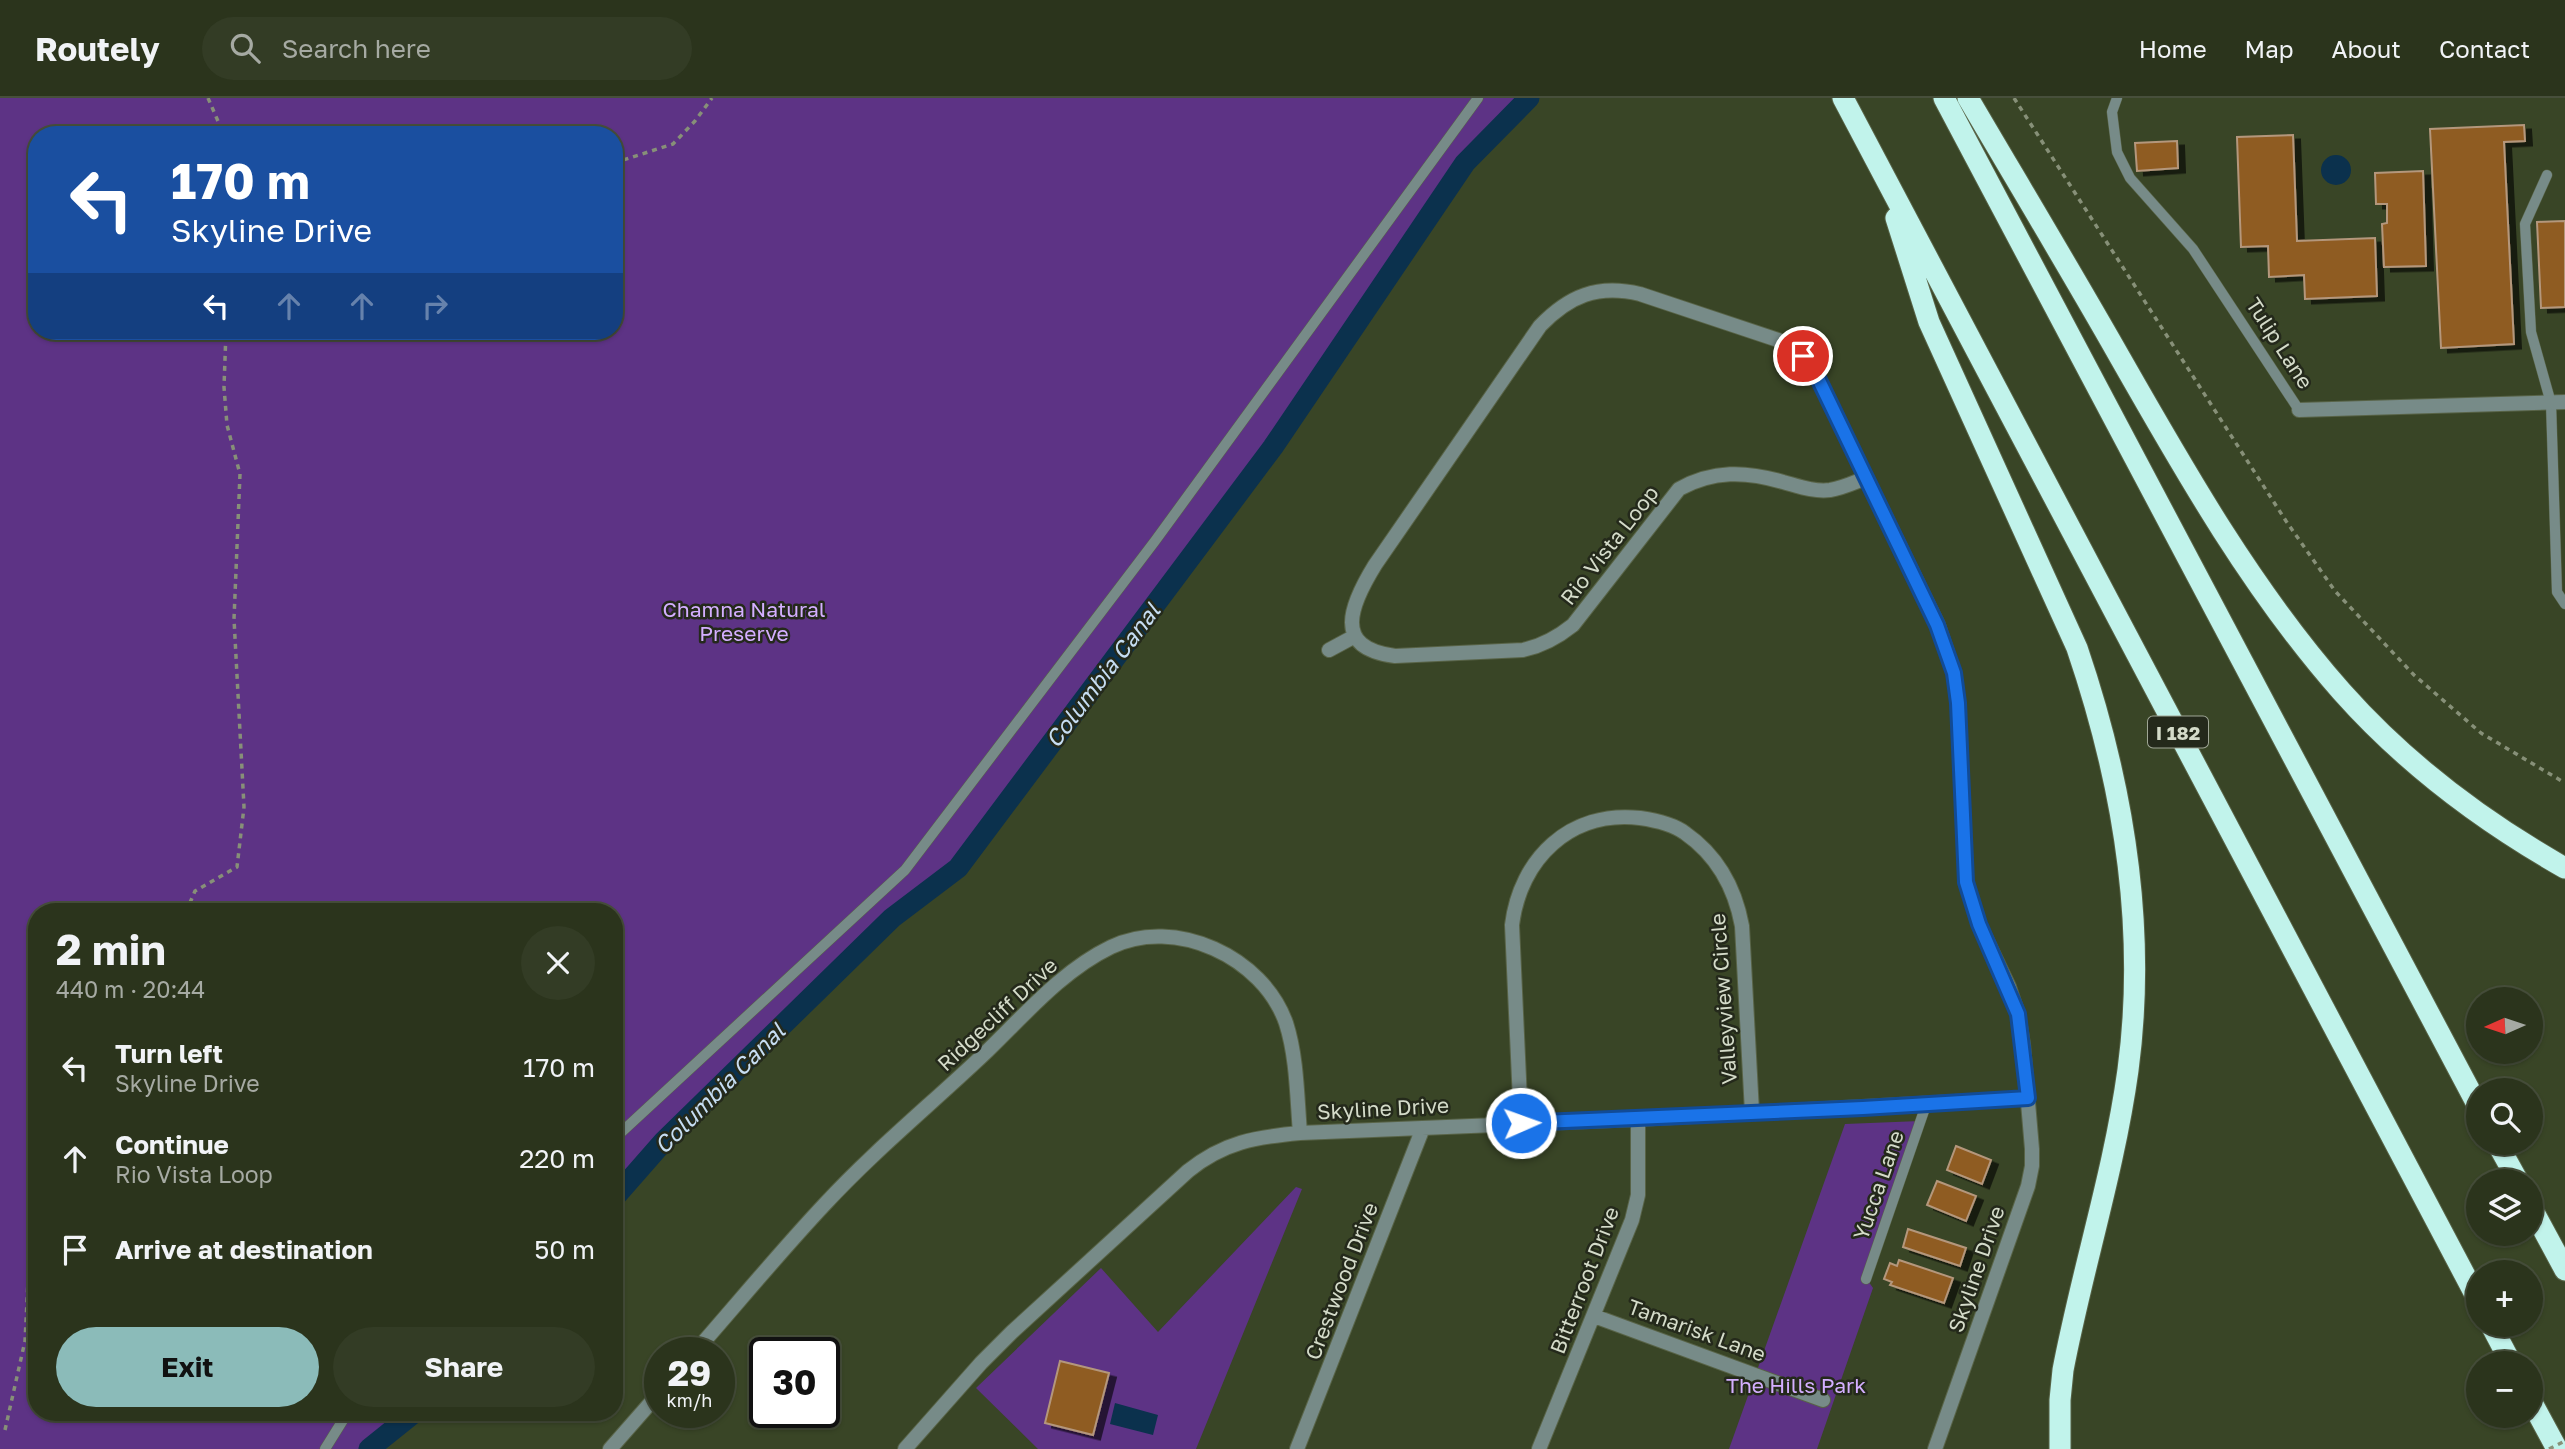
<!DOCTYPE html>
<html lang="en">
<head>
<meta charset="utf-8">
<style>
  :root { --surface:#2b341c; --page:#333c25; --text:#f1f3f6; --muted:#a6aaa3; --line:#474f3b; --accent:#8bbbb9 }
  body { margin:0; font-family:"Golos Text",sans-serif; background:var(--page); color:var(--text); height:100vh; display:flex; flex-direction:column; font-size:26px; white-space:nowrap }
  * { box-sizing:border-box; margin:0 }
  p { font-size:23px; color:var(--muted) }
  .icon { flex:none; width:38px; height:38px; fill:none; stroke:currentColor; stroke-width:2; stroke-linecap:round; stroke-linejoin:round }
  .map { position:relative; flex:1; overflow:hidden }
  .details { position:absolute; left:28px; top:805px; width:595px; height:518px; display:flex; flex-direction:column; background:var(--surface); border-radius:28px; box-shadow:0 2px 5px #0004,0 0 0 2px var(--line) }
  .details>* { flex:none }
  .banner { position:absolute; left:28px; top:28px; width:595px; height:214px; border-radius:28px; box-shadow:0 2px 5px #0004,0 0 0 2px var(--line); background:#1a4fa0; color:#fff; overflow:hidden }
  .needle { width:46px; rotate:267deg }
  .controls { position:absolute; left:2466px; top:889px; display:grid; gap:14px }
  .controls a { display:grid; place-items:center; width:77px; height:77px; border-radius:50%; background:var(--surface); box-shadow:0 2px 5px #0004,0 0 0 2px var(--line); font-size:35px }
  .speed { position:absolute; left:644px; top:1239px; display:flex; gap:14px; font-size:35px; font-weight:700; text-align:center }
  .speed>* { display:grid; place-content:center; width:91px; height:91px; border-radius:50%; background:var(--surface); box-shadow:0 2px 5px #0004,0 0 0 2px var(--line); line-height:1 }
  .speed small { font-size:18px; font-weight:400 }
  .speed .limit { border:4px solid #111; border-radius:10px; background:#fff; color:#111 }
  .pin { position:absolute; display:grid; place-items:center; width:60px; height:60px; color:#fff; margin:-30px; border:4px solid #fff; border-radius:50%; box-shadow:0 2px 7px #0007 }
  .me { position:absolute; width:77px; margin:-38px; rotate:88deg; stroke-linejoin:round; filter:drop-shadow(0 0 5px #0008) }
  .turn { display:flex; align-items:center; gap:24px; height:147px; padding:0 28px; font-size:32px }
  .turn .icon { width:91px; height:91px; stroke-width:2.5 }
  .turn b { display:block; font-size:49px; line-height:60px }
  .lanes { display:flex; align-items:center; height:66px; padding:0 28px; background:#0003; justify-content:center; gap:35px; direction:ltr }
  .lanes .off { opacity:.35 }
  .round { display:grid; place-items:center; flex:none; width:74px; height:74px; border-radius:37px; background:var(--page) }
  .head { display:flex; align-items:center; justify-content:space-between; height:119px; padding:0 28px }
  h1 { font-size:42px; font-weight:700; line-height:52px }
  .button { display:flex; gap:14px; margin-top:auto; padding:14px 28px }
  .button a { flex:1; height:80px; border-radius:42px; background:var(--accent); color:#111; font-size:28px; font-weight:700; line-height:80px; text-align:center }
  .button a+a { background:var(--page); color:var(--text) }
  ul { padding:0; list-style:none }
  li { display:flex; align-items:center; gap:21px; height:91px; padding:0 28px }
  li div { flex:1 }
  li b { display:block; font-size:26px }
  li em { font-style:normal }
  header { display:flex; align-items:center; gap:42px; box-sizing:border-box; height:98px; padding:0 35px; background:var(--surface); border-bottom:2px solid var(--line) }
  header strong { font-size:33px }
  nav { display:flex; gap:38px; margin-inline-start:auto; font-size:24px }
  .search { width:490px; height:63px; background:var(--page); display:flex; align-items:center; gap:18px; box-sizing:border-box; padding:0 24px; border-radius:38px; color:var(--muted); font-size:26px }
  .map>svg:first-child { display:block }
  .green { fill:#5d3385; fill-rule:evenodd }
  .water { fill:#0b314d }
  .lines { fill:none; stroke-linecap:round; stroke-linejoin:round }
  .canal { stroke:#0b314d; stroke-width:21 }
  .building { fill:#8f5b22; stroke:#b4977c; stroke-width:2; filter:url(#shadow) }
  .lane-casing { stroke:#586347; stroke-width:11 }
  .street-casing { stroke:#586347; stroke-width:16 }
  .highway-casing { stroke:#586347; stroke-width:23 }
  .path { stroke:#879078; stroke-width:3.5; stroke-dasharray:5 5; stroke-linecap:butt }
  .lane { stroke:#778b88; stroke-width:10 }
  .street { stroke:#778b88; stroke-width:14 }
  .highway { stroke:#c1f3eb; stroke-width:21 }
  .path-bridge { stroke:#879078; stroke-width:3.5; stroke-dasharray:5 5; stroke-linecap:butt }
  .route-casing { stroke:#114b97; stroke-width:18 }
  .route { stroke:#1a73e8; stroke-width:12 }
  .labels { text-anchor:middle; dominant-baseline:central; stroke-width:5; stroke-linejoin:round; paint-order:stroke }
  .shield { fill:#24291b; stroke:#9fa695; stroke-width:2 }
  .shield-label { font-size:19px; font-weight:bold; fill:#d4dbc9 }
  .street-label { font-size:21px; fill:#d4dbc9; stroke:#24291b }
  .park-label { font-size:21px; fill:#d4afff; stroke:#24291b }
  .water-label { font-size:23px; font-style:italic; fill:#c6ddf2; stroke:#24291b }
</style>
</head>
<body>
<header>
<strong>Routely</strong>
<div class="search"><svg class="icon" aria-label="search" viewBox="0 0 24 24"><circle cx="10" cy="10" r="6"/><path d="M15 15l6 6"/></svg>Search here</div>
<nav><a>Home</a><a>Map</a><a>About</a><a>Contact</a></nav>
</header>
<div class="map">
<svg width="2565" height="1351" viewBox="0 0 2565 1351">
  <defs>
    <filter id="shadow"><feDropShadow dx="7" dy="4.5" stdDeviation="0" flood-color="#0009"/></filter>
  </defs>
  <rect width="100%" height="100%" fill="#394526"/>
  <path class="green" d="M0 0H1530L1465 65 1273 349 958 770 892 820 664 1043 614 1100V814H37V1314H415L369 1351H0ZM37 37H614V233H37Z
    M1920 1023 1866 1180 1873 1190 1817 1351H1729L1845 1026Z
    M1296 1089 1302 1091 1196 1351H1038L976 1290 1101 1170 1158 1234Z"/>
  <path class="water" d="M2321 72a15 15 0 1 1 30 0a15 15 0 1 1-30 0Z
    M1115 1305 1158 1317 1153 1337 1110 1326Z"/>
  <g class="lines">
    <path class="canal" d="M614 1100 664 1043 892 820 958 770 1273 349 1465 65 1529 0
      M369 1351 415 1314"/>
  </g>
  <path class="building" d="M2524 27 2525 43 2504 44 2514 246 2441 250 2430 31Z
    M2293 37 2297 143 2375 140 2377 198 2305 201 2304 177 2269 179 2268 148 2241 149 2237 39Z
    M2177 43 2178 70 2137 73 2135 45Z
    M2423 73 2426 168 2384 169 2382 126 2387 125V106H2376L2375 75Z
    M2565 123V209L2541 210 2537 124Z
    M1956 1048 1991 1062 1982 1086 1947 1072Z
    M1937 1083 1976 1098 1966 1123 1927 1107Z
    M1908 1131 1966 1150 1960 1168 1903 1149Z
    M1899 1162 1953 1180 1944 1205 1890 1187 1892 1184 1884 1181 1890 1165 1897 1168Z
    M1060 1263 1109 1275 1093 1337 1045 1325Z"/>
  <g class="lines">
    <defs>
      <path id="lane" d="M2117 0 2112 14 2117 54 2130 80 2193 151 2299 312
        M2547 77 2525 126 2531 234 2551 305 2557 494 2565 506
        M614 1041 905 772 1155 443 1478 0
        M1866 1181 1926 1007
        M325 1351 348 1314"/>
      <path id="street" d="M2299 312 2565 304
        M1866 380C1855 384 1843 390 1830 392 1814 394 1798 388 1783 384 1746 373 1713 372 1679 391L1573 527C1558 539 1542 548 1523 552L1395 558C1331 550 1351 506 1375 467L1540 228C1569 198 1597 186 1640 196L1778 242 1803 258 1816 276 1938 527 1954 575 1958 605 1966 784 1979 826 2009 889 2018 916 2023 946 2032 1051V1068L2028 1088 1935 1351
        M1329 552 1355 538
        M1521 1025 1512 827C1520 761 1570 712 1640 720 1654 722 1673 726 1685 735 1718 758 1735 790 1742 828L1752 1014
        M1594 1218 1823 1302
        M694 1255C737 1206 779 1155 824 1107 873 1054 929 1008 982 958 1022 920 1061 873 1111 849 1175 818 1263 859 1286 925 1297 959 1297 999 1300 1035
        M610 1351 660 1294
        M905 1351 981 1265 1012 1234 1188 1073C1224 1044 1256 1039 1300 1035L1638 1021 2028 1000
        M1297 1351 1423 1030
        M1539 1351 1632 1122 1638 1097V1021"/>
      <path id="highway" d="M1843 0 2478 1202
        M1944 0 2478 1008
        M1968 0C2015 80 2063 160 2110 242 2179 363 2249 489 2342 594 2406 666 2482 723 2565 770
        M1896 120 1929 224 2077 550C2123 685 2147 830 2128 972 2114 1074 2082 1172 2063 1272L2060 1302V1351
        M2497 1045 2518 1083
        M2530 1107 2565 1172
        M2491 1227 2511 1265
        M2530 1301 2557 1351"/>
    </defs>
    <use href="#lane" class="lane-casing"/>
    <use href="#street" class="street-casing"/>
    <use href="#highway" class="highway-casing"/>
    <path class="path" d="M208 0 224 37
      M2014 0 2286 423 2335 493 2414 577 2481 635 2565 685
      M614 65 673 46 695 23 712 0
      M186 814 195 793 237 769 244 709 234 521 240 376 227 327 224 289 226 233
      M5 1332 25 1243 30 1142 37 1102"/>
    <use href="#lane" class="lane"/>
    <use href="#street" class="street"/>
    <use href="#highway" class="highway"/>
    <path class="path-bridge" d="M2549 1351 2565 1343"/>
  </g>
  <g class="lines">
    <defs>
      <path id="route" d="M1521 1025 1863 1010 2028 1000 2018 916 1979 826 1966 784 1958 605 1954 575 1937 527 1816 276 1803 258"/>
    </defs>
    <use href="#route" class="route-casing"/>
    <use href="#route" class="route"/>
  </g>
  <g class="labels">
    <rect class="shield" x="2148" y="618.5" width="60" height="31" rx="5"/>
    <g class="shield-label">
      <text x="2178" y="634">I 182</text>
    </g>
    <g class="street-label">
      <text transform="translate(2280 245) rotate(57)">Tulip Lane</text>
      <text transform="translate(1609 447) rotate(-52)">Rio Vista Loop</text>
      <text transform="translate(1723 901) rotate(-94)">Valleyview Circle</text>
      <text transform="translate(997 916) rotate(-43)">Ridgecliff Drive</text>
      <text transform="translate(1383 1010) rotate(-3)">Skyline Drive</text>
      <text transform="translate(1878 1087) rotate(-71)">Yucca Lane</text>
      <text transform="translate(1976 1171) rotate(-71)">Skyline Drive</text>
      <text transform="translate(1584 1182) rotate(-69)">Bitterroot Drive</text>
      <text transform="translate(1341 1183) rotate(-69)">Crestwood Drive</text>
      <text transform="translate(1697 1232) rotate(20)">Tamarisk Lane</text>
    </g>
    <g class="park-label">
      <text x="744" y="511">Chamna Natural<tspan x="744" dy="24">Preserve</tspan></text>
      <text x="1796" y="1287">The Hills Park</text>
    </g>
    <g class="water-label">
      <text transform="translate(1102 577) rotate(-53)">Columbia Canal</text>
      <text transform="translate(719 990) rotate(-45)">Columbia Canal</text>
    </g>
  </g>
</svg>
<div class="controls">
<a><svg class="needle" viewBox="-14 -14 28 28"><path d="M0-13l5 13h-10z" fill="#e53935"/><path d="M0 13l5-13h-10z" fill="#a6aaa3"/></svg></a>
<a><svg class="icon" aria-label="search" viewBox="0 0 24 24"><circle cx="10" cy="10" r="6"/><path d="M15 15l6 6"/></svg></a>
<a><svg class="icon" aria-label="layers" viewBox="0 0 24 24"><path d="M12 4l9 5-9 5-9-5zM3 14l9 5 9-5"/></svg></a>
<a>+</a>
<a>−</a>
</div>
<div class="speed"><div>29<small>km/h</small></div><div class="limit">30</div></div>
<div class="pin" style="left:1803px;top:258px;background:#d93025"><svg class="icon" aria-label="arrive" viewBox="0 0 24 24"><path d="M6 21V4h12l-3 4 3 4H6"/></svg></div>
<svg class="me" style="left:1521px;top:1025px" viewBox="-20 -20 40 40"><circle r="17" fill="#1a73e8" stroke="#fff" stroke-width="3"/><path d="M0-11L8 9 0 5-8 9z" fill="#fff"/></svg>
<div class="banner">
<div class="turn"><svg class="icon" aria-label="left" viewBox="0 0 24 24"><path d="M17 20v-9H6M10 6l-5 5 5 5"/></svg><div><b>170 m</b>Skyline Drive</div></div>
<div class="lanes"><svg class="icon" aria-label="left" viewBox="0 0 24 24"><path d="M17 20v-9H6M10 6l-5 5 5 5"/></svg><svg class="icon off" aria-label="ahead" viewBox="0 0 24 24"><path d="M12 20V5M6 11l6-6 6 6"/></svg><svg class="icon off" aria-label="ahead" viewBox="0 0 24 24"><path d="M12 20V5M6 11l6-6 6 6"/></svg><svg class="icon off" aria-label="right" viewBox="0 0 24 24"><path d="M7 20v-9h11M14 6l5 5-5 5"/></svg></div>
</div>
<section class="details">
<div class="head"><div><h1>2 min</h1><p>440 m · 20:44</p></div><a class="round"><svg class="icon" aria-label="close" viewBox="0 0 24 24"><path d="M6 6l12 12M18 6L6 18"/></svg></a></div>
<ul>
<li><svg class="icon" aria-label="left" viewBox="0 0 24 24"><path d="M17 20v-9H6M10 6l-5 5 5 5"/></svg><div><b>Turn left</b><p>Skyline Drive</p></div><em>170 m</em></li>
<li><svg class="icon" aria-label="ahead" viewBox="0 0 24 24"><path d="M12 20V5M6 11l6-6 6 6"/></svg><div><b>Continue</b><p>Rio Vista Loop</p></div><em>220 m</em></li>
<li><svg class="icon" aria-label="arrive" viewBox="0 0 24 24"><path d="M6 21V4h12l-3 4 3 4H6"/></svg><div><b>Arrive at destination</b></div><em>50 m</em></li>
</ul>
<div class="button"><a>Exit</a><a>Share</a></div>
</section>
</div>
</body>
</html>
